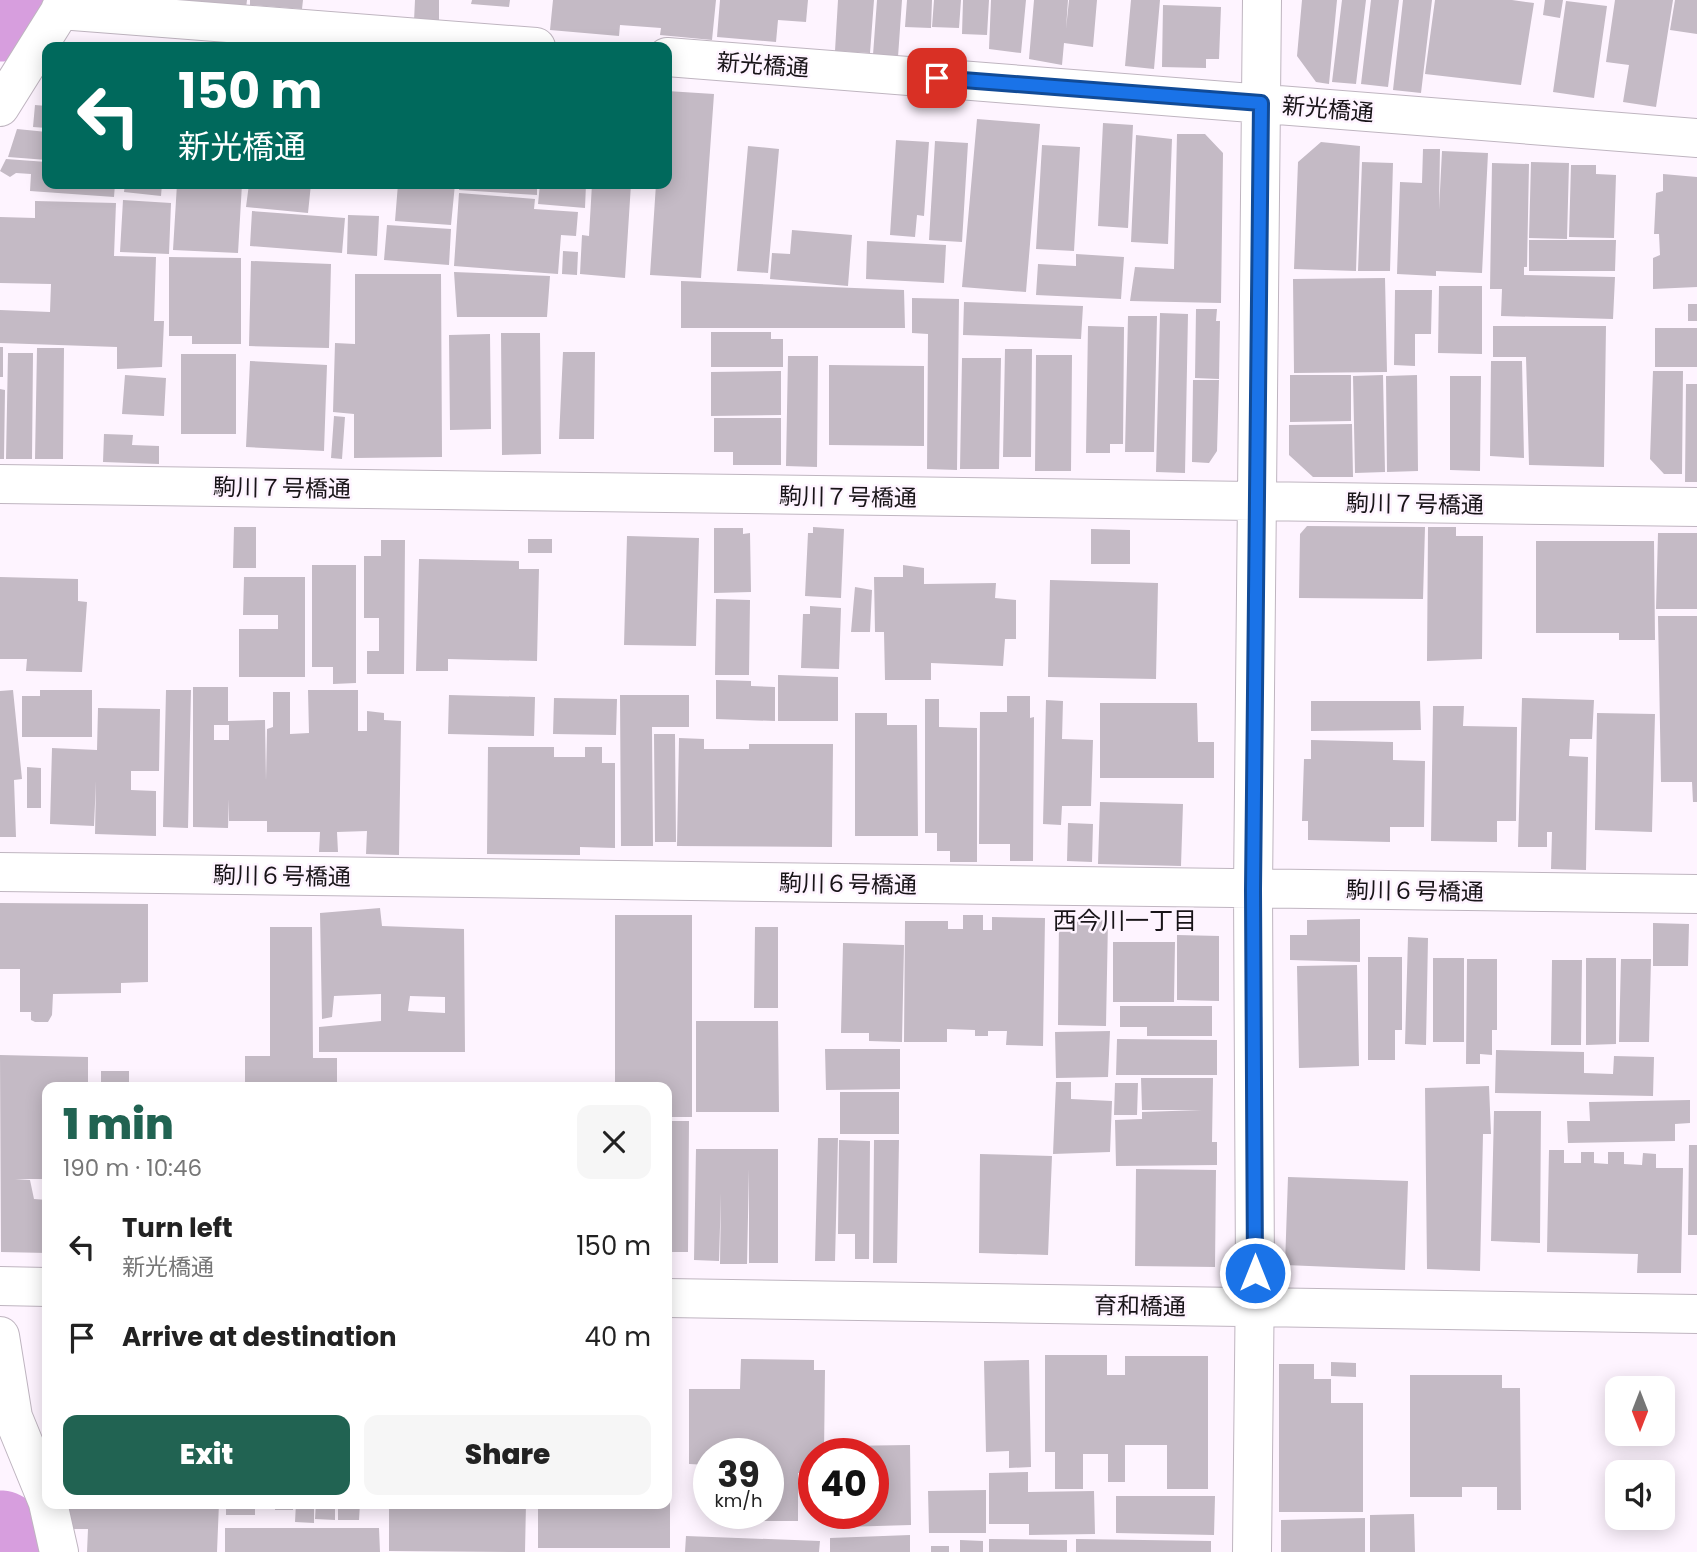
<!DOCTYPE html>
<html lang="en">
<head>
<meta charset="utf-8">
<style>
  :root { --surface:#fff; --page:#f6f6f6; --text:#222; --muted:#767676; --accent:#216352 }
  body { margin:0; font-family:Poppins,"Noto Sans JP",sans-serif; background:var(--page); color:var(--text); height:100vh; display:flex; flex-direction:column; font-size:26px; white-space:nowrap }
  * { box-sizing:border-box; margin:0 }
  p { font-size:23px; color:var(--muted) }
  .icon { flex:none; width:38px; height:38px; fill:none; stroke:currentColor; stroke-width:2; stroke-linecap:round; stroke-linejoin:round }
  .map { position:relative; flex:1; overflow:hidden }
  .panel { position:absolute; left:42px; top:1082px; width:630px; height:427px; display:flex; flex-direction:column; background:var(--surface); border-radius:14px; box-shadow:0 4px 18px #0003 }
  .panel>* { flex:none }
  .top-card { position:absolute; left:42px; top:42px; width:630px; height:147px; border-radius:14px; box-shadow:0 4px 18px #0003; background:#00695c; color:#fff; overflow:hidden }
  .needle { width:46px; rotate:180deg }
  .tools { position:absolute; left:1605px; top:1376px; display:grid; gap:14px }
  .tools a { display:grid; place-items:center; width:70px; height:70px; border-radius:14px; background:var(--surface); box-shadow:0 4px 18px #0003; font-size:35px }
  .speed { position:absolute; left:693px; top:1438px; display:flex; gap:14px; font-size:35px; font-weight:700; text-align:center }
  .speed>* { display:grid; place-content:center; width:91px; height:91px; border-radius:50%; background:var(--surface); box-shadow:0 4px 18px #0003; line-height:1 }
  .speed small { font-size:18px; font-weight:400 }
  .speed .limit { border:10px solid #d22; background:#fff; color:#111 }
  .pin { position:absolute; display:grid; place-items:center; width:60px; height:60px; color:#fff; margin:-30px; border-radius:14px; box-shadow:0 4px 10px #0006 }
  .me { position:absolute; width:77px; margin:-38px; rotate:0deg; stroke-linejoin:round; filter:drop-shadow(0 0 5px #0008) }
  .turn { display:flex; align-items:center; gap:24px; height:147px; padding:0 21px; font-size:32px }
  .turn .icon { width:91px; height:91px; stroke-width:2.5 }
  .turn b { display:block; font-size:49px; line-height:60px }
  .round { display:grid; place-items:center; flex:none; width:74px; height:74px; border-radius:14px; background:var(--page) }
  .summary { display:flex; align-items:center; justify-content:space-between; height:119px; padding:0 21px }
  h1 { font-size:42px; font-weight:800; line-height:52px; color:var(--accent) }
  .primary-button { display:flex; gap:14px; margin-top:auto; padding:14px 21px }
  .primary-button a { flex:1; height:80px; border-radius:14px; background:var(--accent); color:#fff; font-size:28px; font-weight:800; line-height:80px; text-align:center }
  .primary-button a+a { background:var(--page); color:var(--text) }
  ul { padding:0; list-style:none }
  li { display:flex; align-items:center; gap:21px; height:91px; padding:0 21px }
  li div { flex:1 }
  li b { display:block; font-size:26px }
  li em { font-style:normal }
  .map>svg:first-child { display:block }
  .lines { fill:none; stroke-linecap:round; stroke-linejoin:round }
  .river { stroke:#d79ede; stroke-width:93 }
  .building { fill:#c4bac5; fill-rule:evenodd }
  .minor-casing { stroke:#bfb5c0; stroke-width:40 }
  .minor { stroke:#fff; stroke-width:38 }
  .route-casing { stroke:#114b97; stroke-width:18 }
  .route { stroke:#1a73e8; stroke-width:12 }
  .labels { text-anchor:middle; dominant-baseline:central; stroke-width:5; stroke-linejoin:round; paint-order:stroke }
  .street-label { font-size:23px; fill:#181418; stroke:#fef4ff }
  .neighbourhood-label { font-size:24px; fill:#181418; stroke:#fef4ff }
</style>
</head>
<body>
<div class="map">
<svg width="1697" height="1552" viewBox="0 0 1697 1552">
  <rect width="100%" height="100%" fill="#fef4ff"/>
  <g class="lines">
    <path class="river" d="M0 15 11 0
      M0 1537 5 1552"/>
  </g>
  <path class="building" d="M186 0H247L246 8 186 2Z
    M250 0H303L302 9 250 5Z
    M415 0H439V22L414 21Z
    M472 0H510L509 7 471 4Z
    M553 0H716L712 40 660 35 661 28 620 25 619 36 550 30Z
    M720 0H808L806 22 778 20 776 42 717 37Z
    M838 0H874L870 53 835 51Z
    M877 0H902L898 57 873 55Z
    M907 0H932L931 28 905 27Z
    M934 0H961L959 28 932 27Z
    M963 0H989L987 35 962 34Z
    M991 0H1026L1021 53 989 49Z
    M1034 0H1068L1066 29 1069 0H1097L1093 47 1064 43 1062 65 1029 59Z
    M1131 0H1160L1154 69 1125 66Z
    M1302 0H1337L1329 84 1316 82 1297 56Z
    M1342 0H1366L1356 84 1332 82Z
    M1371 0H1399L1388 87 1361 84Z
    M1403 0H1432L1421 93 1393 90Z
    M1435 0H1512L1534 3 1521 85 1425 74Z
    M1545 0H1563L1560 18 1543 15Z
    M1615 0H1673L1656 107 1623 102 1629 65 1606 62Z
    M1675 0H1697V34L1670 30Z
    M1566 1 1607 6 1594 98 1553 92Z
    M1163 5 1221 7 1219 59H1206V68L1162 67Z
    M667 91 714 94 701 278 650 275 656 184H667Z
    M35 105 47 106V128L33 127Z
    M977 119 1040 124 1026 292 962 287Z
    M1103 123 1133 125 1128 228 1098 226Z
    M17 129 47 132V160L8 157Z
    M1177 134H1205L1223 153 1221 303 1130 301 1135 267 1174 269Z
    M1136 135 1172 139 1168 244 1131 242Z
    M896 140 929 142 924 216 917 215 915 237 890 235Z
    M935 141 968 143 962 242 929 240Z
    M1321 142 1360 146 1356 271 1294 269 1298 162Z
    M1042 145 1080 147 1074 251 1036 249Z
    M748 146 779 149 768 273 737 271Z
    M1423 149H1440L1439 210 1442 151 1488 153 1482 273 1436 271V276L1397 274 1400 182 1422 183Z
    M6 159 47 162V184H115L114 197 30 191 31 174 16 173 10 177 0 171Z
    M1362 162 1393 163 1390 271H1358Z
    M1531 162 1569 163 1567 239 1529 238Z
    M1492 163 1529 164 1527 267H1524V275L1615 277 1613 319 1501 316 1502 289H1490Z
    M1571 165H1596V174L1616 175 1614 238 1569 237Z
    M1663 174 1697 177V287L1653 289V258L1660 255 1659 234H1654L1656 193 1663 191Z
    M125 184H162L161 196 124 192Z
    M177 184H242L238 253 173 250Z
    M249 184H311L308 213 246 207Z
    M398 184H455L451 225 395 221Z
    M459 184H537V195L459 190Z
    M540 184H586L585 208 538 204Z
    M592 184H631L625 278 580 274 582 235 589 236Z
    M459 193 535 199 534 209 578 212 576 236 561 235 558 274 454 266Z
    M123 200 171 203 169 254 120 252Z
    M35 201 116 203 114 256 156 257 154 321H164L162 367 117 369V347L0 343V310L50 312 51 284 0 283V217L35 218Z
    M252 211 345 218 342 253 250 246Z
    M348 215 379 216 377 256 347 254Z
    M387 225 451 229 449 265 384 260Z
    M792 230 852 235 848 286 770 279 772 253 790 254Z
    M1529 240H1616L1615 271H1529Z
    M867 241 946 245 944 283 866 279Z
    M563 251 578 252 577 275 562 274Z
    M1076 254 1124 257 1121 299 1036 295 1038 264 1076 266Z
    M169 257 241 258V344H192V336H169Z
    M251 261 331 264 329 348 249 346Z
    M454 272 550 276 547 317H457Z
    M355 274H441L442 457 354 458V414L333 412 335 343 355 344Z
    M1385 278 1387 372 1294 373 1293 279Z
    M681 281 904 290 905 328H681Z
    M1439 286H1482V354L1438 353Z
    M1395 290H1432L1431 334H1415V366L1394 365Z
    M912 298 959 299 957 470 927 469 928 334 912 333Z
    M964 302 1083 306 1081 339 963 335Z
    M1688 304H1697V321H1688Z
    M1196 309H1217L1216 321H1220L1219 379 1195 378Z
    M1160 313 1188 314 1185 473 1156 472Z
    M1128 316H1157L1154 452H1125Z
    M1088 326 1124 327 1123 444H1110V453H1086Z
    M1493 326H1606L1604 467 1529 465 1526 357H1493Z
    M1655 328H1697V367H1655Z
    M711 332H771V339H783V367H711Z
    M501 333H540L541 454 502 455Z
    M490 334 491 429 450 430 449 335Z
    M0 347H3V377H0Z
    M37 348H64L63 459H35Z
    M1005 349H1032L1031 457H1003Z
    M563 352H595L594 439H559Z
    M8 353H33L32 459H6Z
    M181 354H236V434H181Z
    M1036 355H1072L1071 471H1035Z
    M788 356H818L817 467 786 466Z
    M962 358H1001L999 469H960Z
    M250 361 327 365 324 451 246 447Z
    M1491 361H1522L1524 458 1490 456Z
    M829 365 924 366V446L829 445Z
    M781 371V415L711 416V372Z
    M1653 371H1683L1682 474H1664L1650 459Z
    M125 375 166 378 164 416 122 414Z
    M1290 375H1351V421L1290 422Z
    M1383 375 1385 472 1355 473 1353 376Z
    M1417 375 1418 471 1387 472 1386 376Z
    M1450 376H1481L1480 471 1450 470Z
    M1193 380H1219L1217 451 1209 463 1192 462Z
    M1686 384H1697V482H1685Z
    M0 389 5 390 4 459H0Z
    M334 416 345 417 342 459 331 458Z
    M714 418H781V465H733V452H714Z
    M1352 424 1353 477H1313L1289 455V425Z
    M104 434 133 435 132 445 159 446V464L103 462Z
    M1307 526 1425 527 1423 599 1299 598 1300 534Z
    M234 527H256V568H233Z
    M813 527 844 529 841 598 805 596 808 533H813Z
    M1428 527H1456V536H1483L1482 659 1427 661Z
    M714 528H743V534L750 533 751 592 714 593Z
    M1091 529 1130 530V564H1091Z
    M1658 533H1697V609H1656Z
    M627 536 699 538 696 646 624 645Z
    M528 539H552V553H528Z
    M381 540H405L404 674H367V651H379V618H364V556H381Z
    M1536 541H1654L1655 640H1619V633H1536Z
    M419 559 519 561V569H539L537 661 448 659V671H416Z
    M312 565H356V683L333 684V667H312Z
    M903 565 924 568V584L996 583 995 598 1016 600V639H1005L1003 666 931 663V680H885L884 632H875L874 577H903Z
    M0 577 78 579V601L87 602 82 672 26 671 27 659H0Z
    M244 577H305V677H239V629H278V615H243Z
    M1050 580 1158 583 1156 679 1048 677Z
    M855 587 872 590 870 632H851Z
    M716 599 750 600 749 675H715Z
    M810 606 841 608 839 669 801 668 803 614H810Z
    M1658 616H1697V802H1693L1692 782H1661Z
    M778 675 838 677V721H778Z
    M716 680 751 681V686L775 687V721L716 719Z
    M193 687H228V721L265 720 266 781 267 729 273 727V692H290V734L309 733 308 690H358V731H367V711L384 713V720L401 721 399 855 366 854 367 831 337 832 338 852H319L320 832H267V821H229V799L228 828 193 827ZM214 725H229V740H214Z
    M13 690 22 779 14 780 16 837H0V691Z
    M40 690H92V737H22V696H40Z
    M166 690H191L188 828 163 827Z
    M449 695 535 697 534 736 448 734Z
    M620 695H689V727H652L653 846H621Z
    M1007 696H1030V718L1034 717 1033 861H1010V844H979L980 712H1007Z
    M554 698 617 699 616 735 553 734Z
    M1522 698 1594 700 1592 739H1570L1569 756 1588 757 1586 870 1551 869 1552 832H1547V847H1518Z
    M925 699H939V727L977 728V862H950V851H937V833H925Z
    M1046 700 1063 701 1062 739 1093 740 1091 806H1062L1061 825 1043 824Z
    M1311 701H1420L1421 730 1311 731Z
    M1100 703H1197L1198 742H1214V778H1100Z
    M1433 706H1464L1463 726 1517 727 1516 821H1497V842L1431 841Z
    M98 708 160 709 159 771H131V790L156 791V836L95 834 96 781 94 826 50 824 52 748 97 750Z
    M855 713H887V725H917L918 836H855Z
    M1597 713 1655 714 1652 832 1595 830Z
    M654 734H675L676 842H655Z
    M679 738 704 739V749H749V744H833L832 847 677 846Z
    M1311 740 1393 742V760L1425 761 1424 827H1390V842L1308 840V821H1302L1304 759H1311Z
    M488 747H554V757H585V747H602V763H615V848L580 847V855L487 854Z
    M27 767 41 768V808H27Z
    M1100 802 1183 804 1181 866 1098 864Z
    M1068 823 1093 824 1092 862 1067 861Z
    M0 903 148 904V982L121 983V993L53 994 52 1015 48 1022H35L31 1020V1012H20V969H0Z
    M380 908 382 926 464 929 465 1052H319V1027L381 1021V994L334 996 332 1017 322 1019 320 913ZM410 996 445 997V1013L408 1011Z
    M615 915H692V1117H667V1087H615Z
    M963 915H983V930H992V917L1045 918 1043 1046 1006 1045 1007 1031H988V1036H975V1030L947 1029V1042H904L905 921H948V929H963Z
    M1059 919 1108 920 1106 1026 1058 1025Z
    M1360 919V962L1290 960V935H1307V920Z
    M1653 923 1689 924 1688 966H1653Z
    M270 927H312L313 1058H337V1087H245V1056H270Z
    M755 927H778V1008H754Z
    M1177 935 1219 936V1001L1177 1000Z
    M1408 937 1428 938 1426 1045 1405 1044Z
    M1113 942H1175L1174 1002H1113Z
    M843 943 904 945 902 1042 869 1041V1033H841Z
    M1368 957H1402V1030H1395V1060H1368Z
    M1433 958H1464V1042H1433Z
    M1586 958H1616V1044L1586 1045Z
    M1467 959H1497V1030H1492V1055L1480 1054V1064H1466Z
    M1621 959H1651L1649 1042H1619Z
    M1552 960H1582L1581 1045H1551Z
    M1357 965 1359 1066 1299 1068 1297 966Z
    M1120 1006H1212V1036H1147V1027H1120Z
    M696 1021H778L779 1112H696Z
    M1110 1031 1108 1077 1056 1078 1055 1032Z
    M1117 1039 1217 1040V1075H1116Z
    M825 1049H900V1089L826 1090Z
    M1496 1050 1584 1052V1073L1613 1074 1614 1056 1654 1057 1653 1096 1495 1093Z
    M0 1055 88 1057V1087H47V1179H15L30 1180 34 1199 47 1200V1253L1 1252Z
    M101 1071H129V1087H101Z
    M1141 1078H1213L1212 1142H1217V1165L1116 1166 1115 1120 1142 1119V1112L1202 1110H1142Z
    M1056 1082H1071V1099L1112 1101 1110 1152 1053 1154Z
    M1115 1083H1138L1137 1115H1114Z
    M1489 1086 1491 1134H1483L1480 1271 1427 1269 1425 1088Z
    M840 1092H899V1134H840Z
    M1690 1100V1123L1675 1124V1141L1568 1143 1567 1121H1590L1589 1102Z
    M1494 1111H1541L1540 1243 1491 1241Z
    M667 1121H689L688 1252H668L667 1246Z
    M818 1138H838L835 1261H815Z
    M839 1140 870 1141 869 1259H855V1234H838Z
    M874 1140H899L897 1263H873Z
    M1689 1145H1697V1235H1688Z
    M696 1149H778V1263H749V1169L747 1264H720L721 1193 719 1261 694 1260Z
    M1549 1150H1564V1163H1581V1152H1594V1163L1608 1164V1152H1624V1164L1642 1165 1643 1153 1656 1154V1168H1683L1681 1273H1637L1638 1254 1547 1252Z
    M980 1154 1052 1156 1048 1255 979 1253Z
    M1136 1169 1216 1170 1215 1267 1135 1266Z
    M1288 1177 1408 1181 1405 1270 1285 1265Z
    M1045 1355H1107V1375H1125V1356H1208V1489H1167V1445H1125V1482H1108V1454H1083V1489H1055V1452H1045Z
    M741 1359 814 1360V1370H825L824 1454H814V1473H798V1521H739V1514H768V1454H709V1465L689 1464V1389H740Z
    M1029 1360 1031 1467 1009 1468V1451L986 1452 984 1361Z
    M1331 1362 1356 1363V1377L1331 1376Z
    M1279 1364H1314V1379H1331V1403H1363V1512H1279Z
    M1410 1375H1502V1388H1520L1521 1510H1497V1487H1462V1497H1410Z
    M910 1445 911 1525 843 1527 842 1514H873V1454H841V1446Z
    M1028 1472V1492L1094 1491 1095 1534 1029 1535V1524H989V1473Z
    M986 1490V1533H929L928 1491Z
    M667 1496H670V1548H538V1503H667Z
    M1116 1496H1215L1214 1535 1116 1533Z
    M68 1503H219L217 1552H87L88 1529H69Z
    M226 1503H255V1515H226Z
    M275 1503H293V1510H275Z
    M296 1503H314V1523L295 1522Z
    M316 1503H335V1520L315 1519Z
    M338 1503H360L359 1520H338Z
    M389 1503H526L525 1552 389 1551Z
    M1414 1514 1415 1552H1370V1515Z
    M1365 1518V1552H1281V1520Z
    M225 1528H379L380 1552H225Z
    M910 1535V1552H830V1538Z
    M686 1536 820 1541 819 1552H685Z
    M989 1539 1067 1540V1552H989Z
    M1076 1539 1211 1541V1552H1076Z
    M960 1540 983 1541V1552H960Z
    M931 1546H949V1552H931Z"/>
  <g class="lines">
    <defs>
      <path id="minor" d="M60 10 536 47
        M667 57 1697 138
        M0 107 67 0
        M0 484 1697 507
        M0 872 1697 894
        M0 1286 47 1287
        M667 1298 1697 1314
        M0 1336 13 1417 47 1500
        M48 1503 59 1552
        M1252 1552 1255 1273 1253 890 1262 0"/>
    </defs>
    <use href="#minor" class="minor-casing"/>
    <use href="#minor" class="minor"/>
  </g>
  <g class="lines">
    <defs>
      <path id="route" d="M937 78 1261 103 1253 890 1255 1273"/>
    </defs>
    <use href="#route" class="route-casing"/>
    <use href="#route" class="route"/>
  </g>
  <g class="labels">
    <g class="street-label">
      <text transform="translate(763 65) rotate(4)">新光橋通</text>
      <text transform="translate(1328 109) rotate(5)">新光橋通</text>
      <text transform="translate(282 488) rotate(1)">駒川７号橋通</text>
      <text transform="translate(848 497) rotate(1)">駒川７号橋通</text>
      <text transform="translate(1415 504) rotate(1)">駒川７号橋通</text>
      <text transform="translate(282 876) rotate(1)">駒川６号橋通</text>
      <text transform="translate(848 884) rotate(1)">駒川６号橋通</text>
      <text transform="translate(1415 891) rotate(1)">駒川６号橋通</text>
      <text transform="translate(1140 1306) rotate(1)">育和橋通</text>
    </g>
    <g class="neighbourhood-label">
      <text x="1125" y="920">西今川一丁目</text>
    </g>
  </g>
</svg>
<div class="tools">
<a><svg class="needle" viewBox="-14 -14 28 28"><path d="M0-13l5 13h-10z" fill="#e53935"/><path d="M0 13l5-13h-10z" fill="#767676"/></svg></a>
<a><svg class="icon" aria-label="sound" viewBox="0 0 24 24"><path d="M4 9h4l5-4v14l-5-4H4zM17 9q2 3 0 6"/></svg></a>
</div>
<div class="speed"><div>39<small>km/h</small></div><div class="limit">40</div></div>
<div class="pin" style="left:937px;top:78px;background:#d93025"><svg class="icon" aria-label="arrive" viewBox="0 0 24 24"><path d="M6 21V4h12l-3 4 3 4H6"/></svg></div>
<svg class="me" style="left:1255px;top:1273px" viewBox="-20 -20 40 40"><circle r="17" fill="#1a73e8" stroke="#fff" stroke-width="3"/><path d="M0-11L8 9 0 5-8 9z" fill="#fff"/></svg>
<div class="top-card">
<div class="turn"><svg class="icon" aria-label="left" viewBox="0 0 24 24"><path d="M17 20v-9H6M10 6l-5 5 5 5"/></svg><div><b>150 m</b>新光橋通</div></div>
</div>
<section class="panel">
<div class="summary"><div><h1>1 min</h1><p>190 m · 10:46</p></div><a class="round"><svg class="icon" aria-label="close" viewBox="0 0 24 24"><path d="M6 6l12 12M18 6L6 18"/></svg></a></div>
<ul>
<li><svg class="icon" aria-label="left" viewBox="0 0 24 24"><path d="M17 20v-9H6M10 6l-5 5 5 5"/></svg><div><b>Turn left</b><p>新光橋通</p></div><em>150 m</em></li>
<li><svg class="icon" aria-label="arrive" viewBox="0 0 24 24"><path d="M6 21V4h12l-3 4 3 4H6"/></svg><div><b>Arrive at destination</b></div><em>40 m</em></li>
</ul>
<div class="primary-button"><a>Exit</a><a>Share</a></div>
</section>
</div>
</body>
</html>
